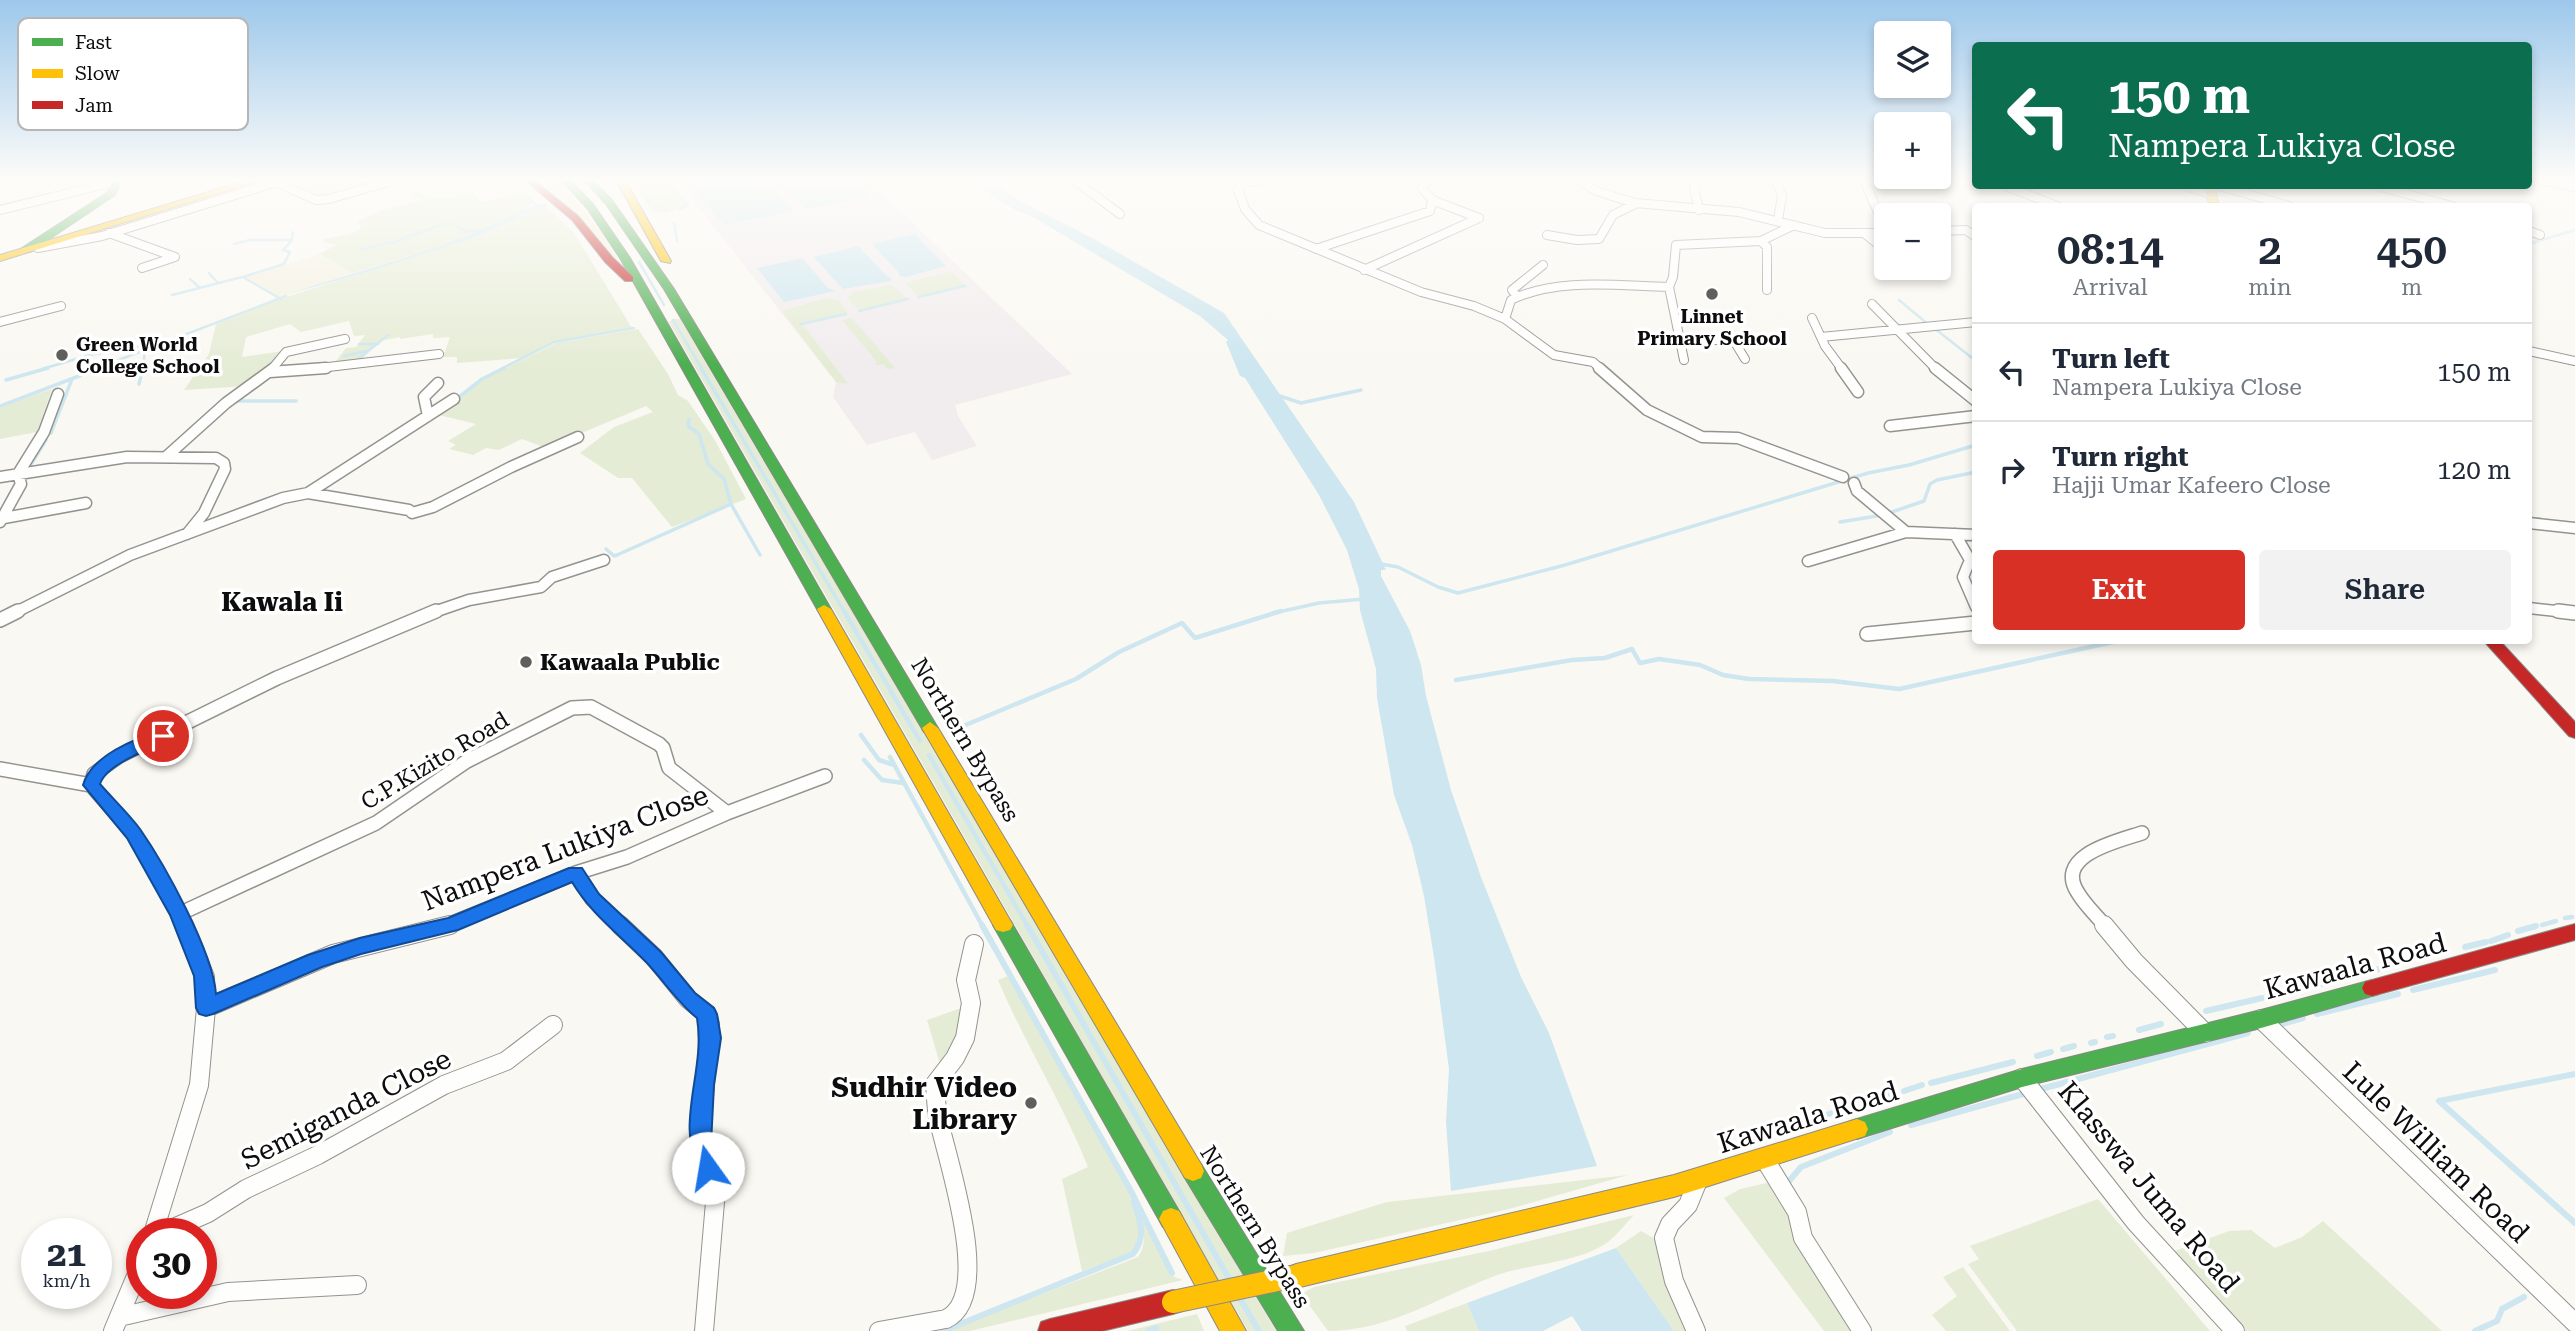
<!DOCTYPE html>
<html lang="en">
<head>
<meta charset="utf-8">
<style>
  :root { --surface:#fff; --page:#f2f2f3; --text:#1f2937; --muted:#747a83; --line:#e0e1e3; --accent:#d93025 }
  body { margin:0; font-family:"Roboto Serif",serif; background:var(--page); color:var(--text); height:100vh; display:flex; flex-direction:column; font-size:26px; white-space:nowrap }
  * { box-sizing:border-box; margin:0 }
  p { font-size:23px; color:var(--muted) }
  .icon { flex:none; width:38px; height:38px; fill:none; stroke:currentColor; stroke-width:2; stroke-linecap:round; stroke-linejoin:round }
  .map { position:relative; flex:1; overflow:hidden }
  .drawer { position:absolute; left:1972px; top:203px; width:560px; height:441px; display:flex; flex-direction:column; background:var(--surface); border-radius:7px; box-shadow:0 4px 10px #0003 }
  .drawer>* { flex:none }
  .top-card { position:absolute; left:1972px; top:42px; width:560px; height:147px; border-radius:7px; box-shadow:0 4px 10px #0003; background:#0b6e4f; color:#fff; overflow:hidden }
  .fabs { position:absolute; left:1874px; top:21px; display:grid; gap:14px }
  .fabs a { display:grid; place-items:center; width:77px; height:77px; border-radius:7px; background:var(--surface); box-shadow:0 4px 10px #0003; font-size:35px }
  .speed { position:absolute; left:21px; top:1218px; display:flex; gap:14px; font-size:35px; font-weight:700; text-align:center }
  .speed>* { display:grid; place-content:center; width:91px; height:91px; border-radius:50%; background:var(--surface); box-shadow:0 4px 10px #0003; line-height:1 }
  .speed small { font-size:18px; font-weight:400 }
  .speed .limit { border:10px solid #d22; background:#fff; color:#111 }
  .pin { position:absolute; display:grid; place-items:center; width:60px; height:60px; color:#fff; margin:-30px; border:4px solid #fff; border-radius:50%; box-shadow:0 2px 7px #0007 }
  .me { position:absolute; width:77px; margin:-38px; rotate:347deg; stroke-linejoin:round; filter:drop-shadow(0 0 5px #0008) }
  .turn { display:flex; align-items:center; gap:24px; height:147px; padding:0 21px; font-size:32px }
  .turn .icon { width:91px; height:91px; stroke-width:2.5 }
  .turn b { display:block; font-size:49px; line-height:60px }
  .eta { display:flex; justify-content:space-evenly; align-items:center; height:119px; text-align:center }
  .eta b { font-size:42px; font-weight:600; line-height:49px }
  .cta { display:flex; gap:14px; margin-top:auto; padding:14px 21px }
  .cta a { flex:1; height:80px; border-radius:7px; background:var(--accent); color:#fff; font-size:28px; font-weight:600; line-height:80px; text-align:center }
  .cta a+a { background:var(--page); color:var(--text) }
  ul { padding:0; list-style:none }
  li { display:flex; align-items:center; gap:21px; height:98px; padding:0 21px; border-top:2px solid var(--line) }
  li div { flex:1 }
  li b { display:block; font-size:26px }
  li em { font-style:normal }
  .map>svg:first-child { display:block }
  .industrial { fill:#f1ecee }
  .farmland { fill:#f4f1e0 }
  .green { fill:#e5ecd5 }
  .sand { fill:#f6edd7 }
  .water { fill:#cde6ef }
  .lines { fill:none; stroke-linecap:round; stroke-linejoin:round }
  .stream-far3 { stroke:#cde6ef; stroke-width:2.5 }
  .stream-far2 { stroke:#cde6ef; stroke-width:3.5 }
  .stream-far1 { stroke:#cde6ef; stroke-width:4.5 }
  .stream { stroke:#cde6ef; stroke-width:6 }
  .street-far3-casing { stroke:#949390; stroke-width:10 }
  .street-far2-casing { stroke:#949390; stroke-width:13 }
  .street-far1-casing { stroke:#949390; stroke-width:16 }
  .street-casing { stroke:#949390; stroke-width:20 }
  .fast-casing { stroke:#8a8987; stroke-width:2 }
  .slow-casing { stroke:#8a8987; stroke-width:2 }
  .jam-casing { stroke:#8a8987; stroke-width:2 }
  .street-far3 { stroke:#fefefd; stroke-width:8 }
  .street-far2 { stroke:#fefefd; stroke-width:10 }
  .street-far1 { stroke:#fefefd; stroke-width:13 }
  .street { stroke:#fefefd; stroke-width:18 }
  .fast { fill:#4caf50; fill-rule:evenodd }
  .slow { fill:#ffc107; fill-rule:evenodd }
  .jam { fill:#c62828; fill-rule:evenodd }
  .slow-bridge-casing { stroke:#8a8987; stroke-width:24; stroke-linecap:butt }
  .slow-bridge { stroke:#ffc107; stroke-width:22 }
  .route { fill:#1a73e8; stroke:#114b97; stroke-width:2 }
  .poi-dot { fill:#605f5d; stroke:#fff; stroke-width:2.5 }
  .labels { text-anchor:middle; dominant-baseline:central; stroke-width:7; stroke-linejoin:round; paint-order:stroke }
  .far-poi-label { font-size:19px; font-weight:bold; fill:#0d0d0d; stroke:#fff }
  .poi-label { font-size:23px; font-weight:bold; fill:#0d0d0d; stroke:#fff; text-anchor:start }
  .street-label { font-size:23px; fill:#0d0d0d; stroke:#fff }
  .quarter-label { font-size:26px; font-weight:bold; fill:#0d0d0d; stroke:#fff }
  .near-street-label { font-size:28px; fill:#0d0d0d; stroke:#fff }
  .near-poi-label { font-size:28px; font-weight:bold; fill:#0d0d0d; stroke:#fff; text-anchor:end }
  .key { fill:#fff; stroke:#b6b6b6; stroke-width:2 }
  .key-label { font-size:19px; fill:#0d0d0d }
</style>
</head>
<body>
<div class="map">
<svg width="2575" height="1331" viewBox="0 0 2575 1331">
  <rect width="100%" height="100%" fill="#faf8f2"/>
  <path class="industrial" d="M677 180H867L1072 374 955 405 958 416 977 446 932 460 915 432 867 445 833 397 836 382Z"/>
  <path class="farmland" d="M320 254 353 273 280 297 246 277Z"/>
  <path class="green" d="M279 180H392L320 199Z
    M629 180H667L688 205 669 212H653Z
    M418 192C438 202 453 197 473 192L481 202 522 193 533 204C488 236 407 256 353 273L320 254 336 245 324 242 325 239 351 234 361 229 358 221 380 211 422 200 410 194Z
    M546 206 574 233 632 328 554 341 522 358 457 363V357H438L445 352 450 337 433 338V334L400 339V337L380 341 359 362 332 366 346 348 356 347 365 335 354 336 349 321 301 332 290 324 246 337 242 357 284 351 247 386 184 390 209 354 216 324 286 297 473 238Z
    M948 272 954 273 966 287 919 298 905 283Z
    M892 285 909 300 861 312 847 298 853 292Z
    M826 298 839 300 848 313 803 325 848 384 836 382 782 311Z
    M852 318 895 368 888 369 883 364 875 365 877 362 843 321H839Z
    M674 319H680L1276 1331H1248L669 322Z
    M638 329 668 374 678 395 688 401 716 442 746 499 672 527 632 478H618L580 453 614 427 653 412 646 406 546 448 522 439 499 450 486 448 473 455 449 449 456 445 448 441 476 424 435 414 484 379 556 343Z
    M52 389 37 432 0 439V407Z
    M1008 976 1131 1194 1139 1225 1140 1243 1130 1253 1082 1271 1062 1179 1088 1167C1062 1102 1025 1044 998 980Z
    M964 1007 954 1051 940 1064 927 1020Z
    M1628 1175 1509 1209 1314 1253 1283 1256 1287 1233 1387 1202Z
    M1767 1183 1777 1189 1855 1331H1824L1724 1198 1740 1189Z
    M2098 1199 2210 1331H2017L1968 1264 1979 1259 1970 1246Z
    M1139 1211 1172 1276 1183 1280 970 1331H947L1138 1257C1148 1243 1143 1227 1139 1211Z
    M1634 1215C1626 1223 1618 1234 1608 1242 1581 1262 1531 1264 1500 1274 1444 1294 1391 1331 1328 1331L1301 1294 1314 1287 1489 1251Z
    M2323 1221 2442 1331H2246L2172 1252 2229 1231 2251 1230 2275 1248 2302 1237Z
    M1641 1231 1657 1240 1675 1308 1688 1331H1674L1616 1248Z
    M1963 1267 2010 1331H1946L1932 1315 1957 1296 1943 1277Z
    M1467 1303 1479 1331H1407L1405 1326Z
    M1197 1314 1204 1331H1127Z"/>
  <path class="sand" d="M534 180H556C584 207 606 237 625 271 598 235 570 206 534 180Z"/>
  <path class="water" d="M686 180H764L794 211 724 225Z
    M775 180H854L871 196 807 209Z
    M968 180H990L1020 201 1094 239 1224 313 1354 502 1386 570H1381V576L1410 631 1421 665 1426 696 1451 790 1481 877 1521 977 1549 1033 1597 1166 1451 1191 1446 1122 1449 1069 1434 957 1424 896 1412 845 1394 795 1377 698 1376 669 1360 610 1359 589 1347 550 1319 495 1245 378 1240 376 1226 342 1228 340 1200 316 1031 216 1017 211Z
    M546 203 548 205 473 238 370 271 283 296C344 275 407 259 467 236 485 229 532 203 546 203Z
    M914 234 916 235 946 266 906 277 899 276 900 274 872 244Z
    M858 246 887 276 892 278 890 281 843 289 814 257Z
    M802 258 828 288 836 291 784 302 757 268Z
    M1616 1248 1674 1331H1582L1572 1316 1543 1331H1479L1467 1303Z"/>
  <g class="lines">
    <path class="stream-far3" d="M502 180 522 191 537 206
      M645 180 649 183 642 190 651 203 665 211
      M667 180 688 205 679 210
      M674 223 677 241
      M234 244 250 240H292
      M2529 244 2575 230
      M360 250 394 242 443 224H452L465 231 486 230
      M639 262 664 305
      M209 273 218 283
      M190 279 200 288
      M172 295 242 277
      M918 297 965 286
      M281 299 243 277 284 264 290 252 283 250 292 240 293 232
      M1899 300 1929 325
      M859 311 908 299
      M673 320 702 369
      M801 324 846 314
      M1934 328 1976 361
      M359 344H378
      M344 356 366 351
      M353 363 388 335
      M269 366 275 358
      M42 369 90 355 144 346
      M95 369 286 296
      M143 369 145 348
      M501 369 554 342 634 328"/>
    <path class="stream-far2" d="M701 368 845 613
      M6 380 48 368
      M139 384 143 368
      M1280 396 1301 403 1361 390
      M238 398 237 401H296
      M454 401 482 379 504 368
      M0 406 100 368
      M689 419 688 426 699 434 708 464 724 479 731 504 760 555
      M51 433 72 379
      M29 468 46 440
      M1840 522 1883 515 1924 501 1930 484 1937 480 1976 472
      M606 549 614 556 617 555 731 504
      M1381 564 1398 567 1438 587 1458 593 1565 565 1868 473 1909 465 1976 445
      M1274 613 1319 603 1364 599"/>
    <path class="stream-far1" d="M844 611 920 741
      M1456 680 1572 660 1605 658 1632 649 1640 663 1659 659 1700 665 1723 675 1749 679 1833 681 1899 689 2122 640
      M956 729 1076 679 1119 652 1182 623 1195 638 1281 611
      M861 735 879 760 894 765
      M929 755 1028 927
      M890 757 983 927
      M864 760 882 780 903 783
      M2565 918 2572 917
      M2542 925 2556 921
      M2533 927 2536 926"/>
    <path class="stream" d="M982 925 1132 1193 1172 1273
      M1027 925 1231 1282
      M2518 931 2536 926
      M2491 941 2508 935
      M2465 947 2486 942
      M2359 974 2387 967
      M2348 977 2356 975
      M2413 990 2495 970
      M2277 995 2340 979
      M2206 1011 2262 998
      M2317 1014 2398 994
      M2275 1026 2303 1018
      M2139 1030 2161 1024
      M2107 1037 2113 1036
      M2091 1043 2095 1042
      M2063 1049 2074 1046
      M2037 1056 2051 1052
      M1931 1083 2013 1062
      M2041 1089 2248 1033
      M1904 1091 1922 1085
      M1883 1096 1895 1093
      M2439 1101 2575 1223
      M2439 1101 2575 1074
      M1823 1116 1848 1108
      M1911 1125 2023 1094
      M1763 1136 1806 1123
      M1790 1180 1801 1167 1890 1132
      M1238 1295 1259 1331
      M943 1331 1133 1254C1147 1236 1140 1222 1134 1202
      M1148 1331 1156 1328
      M2475 1331 2497 1321 2502 1309 2524 1297"/>
    <defs>
      <path id="street-far3" d="M271 180 316 200 329 199 395 180
        M1074 180 1120 214
        M1260 180 1242 183 1238 190 1245 209 1259 225 1421 292 1474 306 1505 319 1554 355 1593 362 1601 369
        M1432 180 1424 183 1422 188 1432 200 1479 218
        M1579 180 1596 191 1635 203 1739 212 1825 233H1886
        M1698 180 1694 188 1699 210
        M1776 180 1782 196 1778 220
        M1864 180 1886 231
        M2543 180 2575 187
        M2006 186 2057 206
        M2186 186 2211 194
        M2220 186 2289 206
        M2377 186 2452 206
        M0 210 118 181
        M1939 231 1966 230 1976 237
        M2529 231 2540 235
        M109 233 175 257 142 268
        M1864 233 1886 251
        M1547 235 1577 240 1599 239 1613 215 1637 203
        M1761 241 1767 247V290
        M38 248 102 236 277 182
        M1316 249 1430 211 1432 200
        M1904 268 1909 274
        M1364 270 1479 218
        M1517 296 1512 290 1543 265
        M1872 304 1936 369
        M1812 318 1825 346 1842 369
        M1505 319 1511 300C1557 277 1619 286 1669 287
        M0 322 61 306
        M1821 337 1976 322
        M1679 338 1734 341 1745 359
        M2529 351 2575 361
        M1684 360 1669 287 1673 277 1676 245 1761 241 1794 225
        M272 369 286 352 345 339
        M311 369 439 354"/>
      <path id="street-far2" d="M1599 368 1647 410 1702 437 1738 438 1843 477
        M1841 368 1858 392
        M1935 368 1976 401
        M270 372 326 368
        M428 416 424 397 438 383
        M1890 426 1976 416
        M167 456 226 403 274 368
        M0 477 127 457 216 458 224 463 225 469 204 513 187 534
        M1854 483 1857 491 1906 532
        M308 493 454 399
        M4 518 86 503
        M0 522 21 484 18 474 44 432 58 394
        M2529 523 2575 528
        M1955 534 1970 560 1963 577 1976 607
        M1808 561 1906 532 1976 535
        M2529 608 2574 613
        M14 613 130 555 283 498 308 493 409 510 412 513 433 507 511 467 578 437
        M431 613 469 600 541 587 552 577 604 560"/>
      <path id="street-far1" d="M2558 611 2575 613
        M0 620 18 611
        M1867 634 1976 623
        M0 769 91 785 133 833 185 927
        M91 785 94 774 119 756 277 678 436 611
        M576 873 592 899 622 927
        M179 914 376 823 467 761 572 708 591 707 659 744 663 748 669 768 727 813
        M443 927 576 873 627 857 727 813 825 776
        M2106 927C2097 916 2085 905 2078 893 2053 855 2118 841 2142 833"/>
      <path id="street" d="M620 925 654 957 688 999 707 1014 710 1024 700 1144 715 1202 704 1331
        M2104 925 2134 961 2205 1033
        M206 1008 333 954 450 925
        M2261 1019 2575 1323
        M2022 1078 2136 1223 2235 1331
        M1764 1158 1797 1212 1803 1238 1862 1331
        M153 1234 199 1085 206 1008 205 977 184 925
        M160 1234 208 1213 246 1189 318 1155 444 1085 506 1061 553 1025
        M119 1317 228 1292 357 1285
        M113 1331 142 1262
        M879 1331 946 1319C995 1296 946 1157 938 1117 936 1106 936 1095 935 1084L955 1058 965 1038 971 1003 966 980 974 944
        M1696 1331 1674 1281 1664 1238 1670 1224 1688 1205 1699 1178"/>
      <path id="fast" d="M113 180H122L115 195 30 252H22V248L108 192Z
        M561 180H570L593 204 630 258 831 609 829 612H819L817 609 620 258 587 208Z
        M584 180H593L612 200 674 289 938 728 936 732H924L664 289 606 204Z
        M1003 918 1010 920 1179 1211 1183 1219 1179 1227 1171 1230 1163 1227 993 925 996 920Z
        M2372 980 2379 982 2382 988 2379 994 2372 996 2261 1028 2022 1087 1857 1139 1849 1136 1846 1129 1849 1122 1857 1119 2022 1069 2261 1010Z
        M1193 1161 1201 1164 1304 1331H1278L1185 1178 1182 1171 1185 1164Z"/>
      <path id="slow" d="M248 180H261L0 261V255Z
        M616 180H625L671 261 670 263 661 261Z
        M2207 186H2217L2216 194 2219 206H2210L2206 194Z
        M824 605 831 609 1010 920 1013 925 1010 930 1003 932 996 930 817 609Z
        M930 722 938 728 1201 1164 1204 1171 1201 1178 1193 1181 1185 1178 922 728Z
        M1857 1119 1865 1122 1868 1129 1865 1136 1674 1197 1296 1288 1287 1284 1284 1276 1287 1268 1296 1264 1674 1175Z
        M1171 1208 1179 1211 1246 1331H1220L1159 1219 1163 1211Z"/>
      <path id="jam" d="M525 180H534L578 216 613 258 633 277V281H625L605 262 572 220Z
        M2483 640H2499L2575 722V738L2569 736Z
        M2575 924V940L2372 996 2365 994 2362 988 2365 982 2372 980Z
        M1173 1290 1182 1293 1185 1302 1182 1311 1173 1314 1102 1331H1038L1041 1322 1050 1319Z"/>
    </defs>
    <use href="#street-far3" class="street-far3-casing"/>
    <use href="#street-far2" class="street-far2-casing"/>
    <use href="#street-far1" class="street-far1-casing"/>
    <use href="#street" class="street-casing"/>
    <use href="#fast" class="fast-casing"/>
    <use href="#slow" class="slow-casing"/>
    <use href="#jam" class="jam-casing"/>
    <use href="#street-far3" class="street-far3"/>
    <use href="#street-far2" class="street-far2"/>
    <use href="#street-far1" class="street-far1"/>
    <use href="#street" class="street"/>
    <use href="#fast" class="fast"/>
    <use href="#slow" class="slow"/>
    <use href="#jam" class="jam"/>
    <defs>
      <path id="slow-bridge" d="M1173 1302 1296 1276"/>
    </defs>
    <use href="#slow-bridge" class="slow-bridge-casing"/>
    <use href="#slow-bridge" class="slow-bridge"/>
  </g>
  <linearGradient id="sky" x2="0" y2="1"><stop stop-color="#9dc8eb"/><stop offset="0.49" stop-color="#fdfcf9"/><stop offset="1" stop-color="#fdfcf9" stop-opacity="0"/></linearGradient>
  <rect width="2575" height="366" fill="url(#sky)"/>
  <path class="route" d="M163 731 169 732 171 736 169 740C150 749 106 764 100 784 113 799 128 813 140 829 165 865 213 952 216 994L308 955 360 938 448 918 569 868H582L599 894 661 952 695 993 714 1008 717 1014 721 1038 714 1085 711 1144 719 1168 716 1176 708 1179 700 1176C674 1120 706 1073 697 1018 677 1002 664 981 646 962 620 935 591 914 572 882L458 930 361 954 322 967 213 1014 206 1016 199 1014 196 1008 194 976 170 915 127 838 83 785C91 756 135 738 163 731Z"/>
  <g class="poi-dot">
    <circle cx="1712" cy="294" r="7"/>
    <circle cx="62" cy="355" r="7"/>
    <circle cx="526" cy="662" r="7"/>
    <circle cx="1031" cy="1103" r="7"/>
  </g>
  <g class="labels">
    <g class="far-poi-label">
      <text x="1712" y="316">Linnet<tspan x="1712" dy="22">Primary School</tspan></text>
      <text x="76" y="344" text-anchor="start">Green World<tspan x="76" dy="22">College School</tspan></text>
    </g>
    <g class="poi-label">
      <text x="540" y="662">Kawaala Public</text>
    </g>
    <g class="street-label">
      <text transform="translate(965 740) rotate(59)">Northern Bypass</text>
      <text transform="translate(435 761) rotate(-31)">C.P.Kizito Road</text>
      <text transform="translate(1255 1227) rotate(58)">Northern Bypass</text>
    </g>
    <g class="quarter-label">
      <text x="282" y="602">Kawala Ii</text>
    </g>
    <g class="near-street-label">
      <text transform="translate(565 848) rotate(-21)">Nampera Lukiya Close</text>
      <text transform="translate(2355 966) rotate(-15)">Kawaala Road</text>
      <text transform="translate(346 1109) rotate(-27)">Semiganda Close</text>
      <text transform="translate(1808 1117) rotate(-17)">Kawaala Road</text>
      <text transform="translate(2436 1152) rotate(44)">Lule William Road</text>
      <text transform="translate(2149 1187) rotate(50)">Klasswa Juma Road</text>
    </g>
    <g class="near-poi-label">
      <text x="1017" y="1087">Sudhir Video<tspan x="1017" dy="32">Library</tspan></text>
    </g>
  </g>
  <rect x="18" y="18" width="230" height="112" rx="10" class="key"/>
  <rect x="32" y="38" width="31" height="8" fill="#4caf50"/>
  <rect x="32" y="69" width="31" height="9" fill="#ffc107"/>
  <rect x="32" y="101" width="31" height="8" fill="#c62828"/>
  <g class="key-label">
    <text x="75" y="49">Fast</text>
    <text x="75" y="80">Slow</text>
    <text x="75" y="112">Jam</text>
  </g>
</svg>
<div class="fabs">
<a><svg class="icon" aria-label="layers" viewBox="0 0 24 24"><path d="M12 4l9 5-9 5-9-5zM3 14l9 5 9-5"/></svg></a>
<a>+</a>
<a>−</a>
</div>
<div class="speed"><div>21<small>km/h</small></div><div class="limit">30</div></div>
<div class="pin" style="left:163px;top:736px;background:#d93025"><svg class="icon" aria-label="arrive" viewBox="0 0 24 24"><path d="M6 21V4h12l-3 4 3 4H6"/></svg></div>
<svg class="me" style="left:708px;top:1168px" viewBox="-20 -20 40 40"><circle r="19" fill="#fff"/><path d="M0-13L10 11 0 6-10 11z" fill="#1a73e8"/></svg>
<div class="top-card">
<div class="turn"><svg class="icon" aria-label="left" viewBox="0 0 24 24"><path d="M17 20v-9H6M10 6l-5 5 5 5"/></svg><div><b>150 m</b>Nampera Lukiya Close</div></div>
</div>
<section class="drawer">
<div class="eta">
<div><b>08:14</b><p>Arrival</p></div>
<div><b>2</b><p>min</p></div>
<div><b>450</b><p>m</p></div>
</div>
<ul>
<li><svg class="icon" aria-label="left" viewBox="0 0 24 24"><path d="M17 20v-9H6M10 6l-5 5 5 5"/></svg><div><b>Turn left</b><p>Nampera Lukiya Close</p></div><em>150 m</em></li>
<li><svg class="icon" aria-label="right" viewBox="0 0 24 24"><path d="M7 20v-9h11M14 6l5 5-5 5"/></svg><div><b>Turn right</b><p>Hajji Umar Kafeero Close</p></div><em>120 m</em></li>
</ul>
<div class="cta"><a>Exit</a><a>Share</a></div>
</section>
</div>
</body>
</html>
